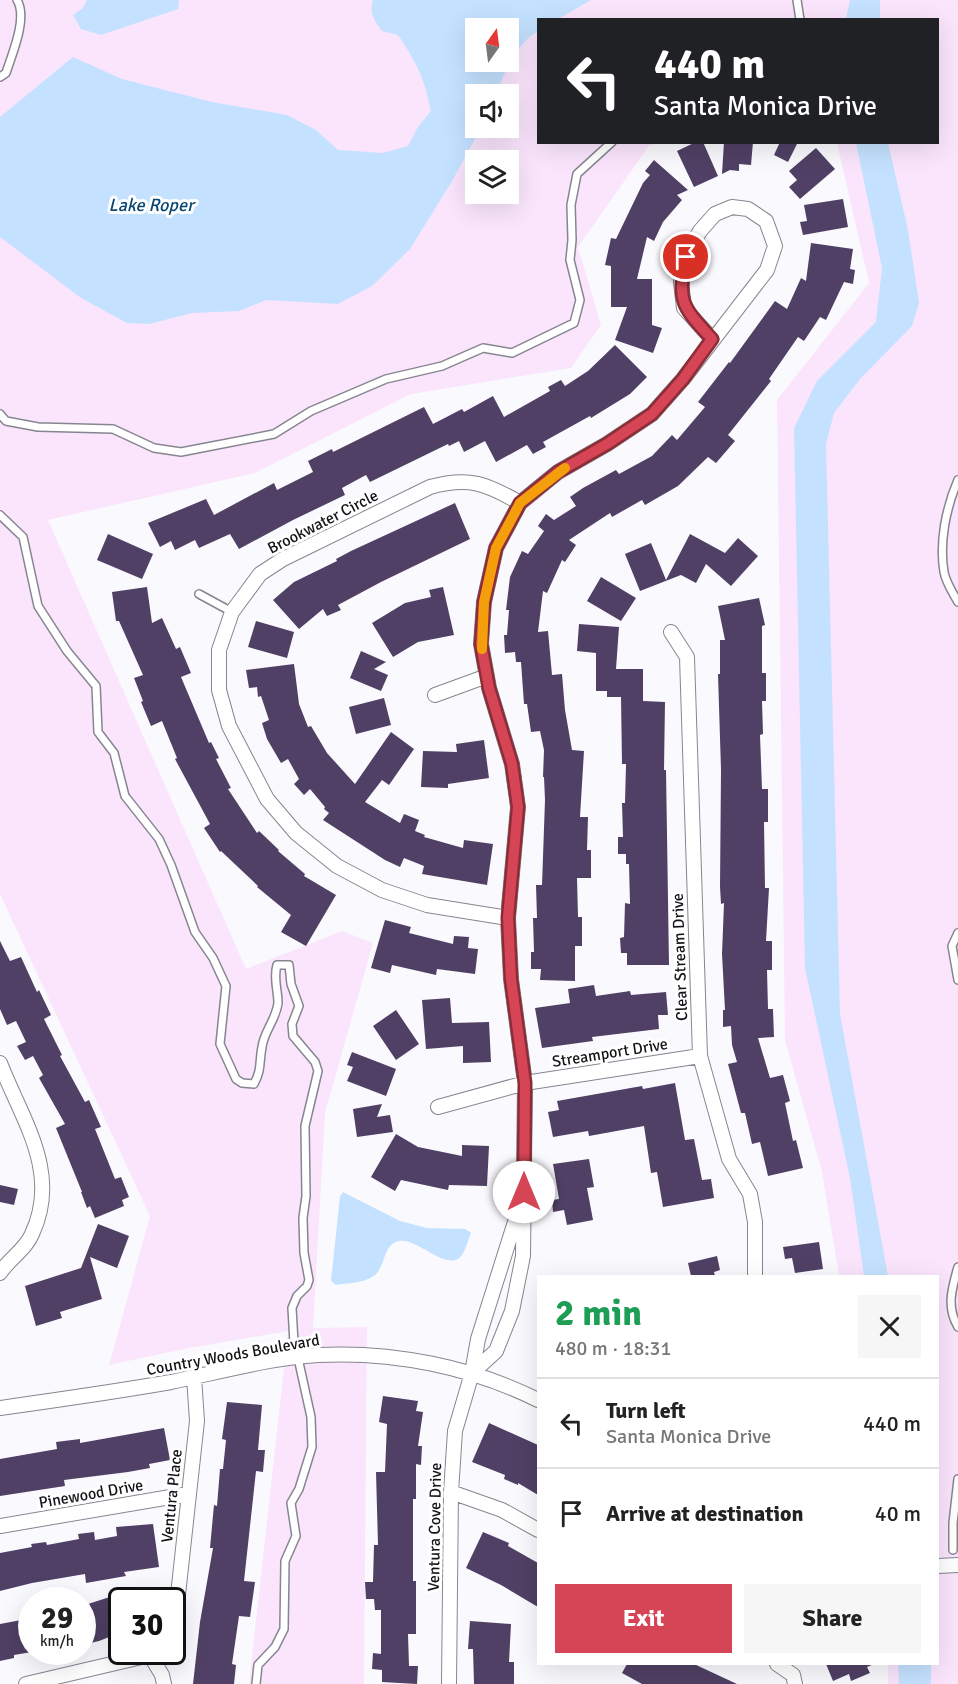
<!DOCTYPE html>
<html lang="en">
<head>
<meta charset="utf-8">
<style>
  :root { --surface:#fff; --page:#f6f6f6; --text:#222; --muted:#767676; --line:#e0e0e0; --accent:#d64555 }
  body { margin:0; font-family:Signika,sans-serif; background:var(--page); color:var(--text); height:100vh; display:flex; flex-direction:column; font-size:22px; white-space:nowrap }
  * { box-sizing:border-box; margin:0 }
  p { font-size:20px; color:var(--muted) }
  .icon { flex:none; width:33px; height:33px; fill:none; stroke:currentColor; stroke-width:2; stroke-linecap:round; stroke-linejoin:round }
  .map { position:relative; flex:1; overflow:hidden }
  .panel { position:absolute; left:537px; top:1275px; width:402px; height:390px; display:flex; flex-direction:column; background:var(--surface); border-radius:0px; box-shadow:0 6px 24px #0002 }
  .panel>* { flex:none }
  .top-card { position:absolute; left:537px; top:18px; width:402px; height:126px; border-radius:0px; box-shadow:0 6px 24px #0002; background:#202124; color:#fff; overflow:hidden }
  .needle { width:39px; rotate:14deg }
  .controls { position:absolute; left:465px; top:18px; display:grid; gap:12px }
  .controls a { display:grid; place-items:center; width:54px; height:54px; border-radius:0px; background:var(--surface); box-shadow:0 6px 24px #0002; font-size:30px }
  .speed { position:absolute; left:18px; top:1587px; display:flex; gap:12px; font-size:30px; font-weight:700; text-align:center }
  .speed>* { display:grid; place-content:center; width:78px; height:78px; border-radius:50%; background:var(--surface); box-shadow:0 6px 24px #0002; line-height:1 }
  .speed small { font-size:15px; font-weight:400 }
  .speed .limit { border:3px solid #111; border-radius:9px; background:#fff; color:#111 }
  .pin { position:absolute; display:grid; place-items:center; width:51px; height:51px; color:#fff; margin:-26px; border:3px solid #fff; border-radius:50%; box-shadow:0 2px 6px #0007 }
  .me { position:absolute; width:66px; margin:-33px; rotate:0deg; stroke-linejoin:round; filter:drop-shadow(0 0 4px #0008) }
  .turn { display:flex; align-items:center; gap:21px; height:126px; padding:0 18px; font-size:27px }
  .turn .icon { width:78px; height:78px; stroke-width:2.5 }
  .turn b { display:block; font-size:42px; line-height:51px }
  .round { display:grid; place-items:center; flex:none; width:63px; height:63px; border-radius:0px; background:var(--page) }
  .headline { display:flex; align-items:center; justify-content:space-between; height:102px; padding:0 18px }
  h1 { font-size:36px; font-weight:800; line-height:45px; color:#1e9e55 }
  .primary-button { display:flex; gap:12px; margin-top:auto; padding:12px 18px }
  .primary-button a { flex:1; height:69px; border-radius:0px; background:var(--accent); color:#fff; font-size:24px; font-weight:800; line-height:69px; text-align:center }
  .primary-button a+a { background:var(--page); color:var(--text) }
  ul { padding:0; list-style:none }
  li { display:flex; align-items:center; gap:18px; height:90px; padding:0 18px; border-top:2px solid var(--line) }
  li div { flex:1 }
  li b { display:block; font-size:22px }
  li em { font-style:normal }
  .map>svg:first-child { display:block }
  .green { fill:#fae5fd; fill-rule:evenodd }
  .water { fill:#c4e2ff; fill-rule:evenodd }
  .building { fill:#504065 }
  .lines { fill:none; stroke-linecap:round; stroke-linejoin:round }
  .service-casing { stroke:#868690; stroke-width:10 }
  .minor-casing { stroke:#868690; stroke-width:16 }
  .service { stroke:#fff; stroke-width:7 }
  .minor { stroke:#fff; stroke-width:14 }
  .route-casing { stroke:#8b2d37; stroke-width:15 }
  .route { stroke:#d64555; stroke-width:10 }
  .slow { stroke:#f59e0b; stroke-width:10 }
  .labels { text-anchor:middle; dominant-baseline:central; stroke-width:6; stroke-linejoin:round; paint-order:stroke }
  .street-label { font-size:16px; fill:#141418; stroke:#fff }
  .water-label { font-size:18px; font-style:italic; fill:#0c4773; stroke:#fff }
</style>
</head>
<body>
<div class="map">
<svg width="958" height="1684" viewBox="0 0 958 1684">
  <rect width="100%" height="100%" fill="#fafafe"/>
  <path class="green" d="M0 0H958V1684H888V1664H938V1276H839L822 1172 785 1040 777 400 869 283 837 143 938 142V20H538V142L656 143 649 146 578 247 601 325 571 368 411 394 255 473 48 520 246 969 342 931 373 943 325 1113 313 1328 367 1327 364 1684H249L288 1331 184 1349 109 1365 150 1216 0 894ZM476 28H508V62H476ZM476 94H508V128H476ZM476 160H508V194H476Z"/>
  <path class="water" d="M87 0H179L178 9 101 35 81 29 73 15 83 8Z
    M373 0H591L558 19 538 20V31C516 44 505 71 496 94H476V128H481L452 181 410 249 372 286 338 304 266 300 239 311 192 313 149 324 127 323 81 298 0 237V117L73 57 122 79 212 102 287 115 316 130 338 150 383 153 408 146 418 127 431 111C424 77 417 63 398 35L382 31C374 20 369 13 373 0ZM508 28V62H476V28Z
    M850 0H880V19H846Z
    M856 143H888L908 230 919 303 912 326 860 379 834 413 826 444 840 1014 888 1276H864L850 1178 805 968 794 428 817 381 876 322 882 268Z
    M343 1192 400 1221 427 1228 465 1229 471 1233C468 1240 466 1249 462 1255 449 1274 418 1238 399 1241 381 1245 387 1269 372 1277 363 1283 347 1283 336 1285L331 1281 340 1196Z
    M898 1664H931V1684H899Z"/>
  <path class="building" d="M696 142H703L718 176 694 187 677 151Z
    M724 142H753L751 165 739 164V171L730 170 722 174Z
    M780 142H798L788 162 774 155Z
    M816 148 835 169 800 199 789 187 797 180 789 171Z
    M654 160 688 190 677 195 682 200 663 222 654 241 647 237 637 279H652V325L662 328 653 353 615 340 627 307H611V266L605 265 611 238 616 239 643 183 650 175 645 171Z
    M843 199 848 227 803 235 800 222 807 221 804 205Z
    M811 243 853 249 850 269 855 270 853 284 844 282 826 320 820 317 804 341 798 337 769 379 771 381 728 435 735 441 716 463 708 457 678 486 645 505 642 500 612 517 610 513 569 540 576 545 565 562 562 560 547 593 543 591 538 632 548 631 552 675 562 674 565 710 572 750 584 751 580 817H588L587 850H591V878H577L578 917H582V946H575V981L540 980 541 969H531V952H534L533 918H537L536 885H542L545 800 544 777H543L544 750 540 731 531 732 527 704H524L521 662H516L515 652 505 653 504 635H507L509 610H506L510 577 522 551 528 554 544 531 538 526 546 514 554 520 576 506 570 497 583 488 616 470 619 474 652 456 672 435 677 440 705 407 698 402 729 362 730 363 775 301 787 309 801 278 806 281Z
    M615 345 647 377 630 394 591 418 590 416 543 442 546 447 533 454 527 445 496 462 485 441 464 452 459 441 449 446 448 444 370 482 366 475 342 488 345 495 293 520 239 549 230 534 199 548 195 540 175 550 171 541 160 547 148 523 206 499 214 515 274 483 277 490 313 472 308 461 332 449 333 452 424 407 433 424 462 409 464 412 493 396 504 417 550 391 548 387 561 380 565 386 588 371Z
    M455 503 470 539 381 582 338 605 341 610 327 616 323 609 299 629 273 600 294 582 337 561 336 559 351 551Z
    M108 534 153 554 142 579 97 560Z
    M690 534 725 553 738 538 758 556 731 586 706 564 696 583 681 575 640 591 625 554 651 543 666 580Z
    M601 577 636 598 621 621 587 601Z
    M147 587 152 623 162 618 176 649 180 647 191 673 181 677 209 743 211 742 219 758 216 759 231 788 228 789 257 833 259 831 279 850 278 851 305 874 304 876 336 895 306 946 281 932 291 915 257 887 258 886 221 851 220 852 204 828 210 824 175 759 177 758 162 721 151 726 141 702 143 701 134 678 143 675 119 621H116L112 592Z
    M443 587 454 635 418 642 393 657 372 623 405 603 431 597 429 590Z
    M759 598 765 625 762 626V673H766V701H762L763 734 760 735 762 789H768V822H764L765 888H769L766 941H772V970H767L768 1009H773L774 1037 758 1038 770 1078 783 1075 790 1101 785 1103 793 1141 796 1140 803 1168 768 1176 760 1142 752 1144 745 1113H741L728 1064 737 1062 732 1045 731 1026 723 1027V1010H725L722 954 724 903 721 904 720 887 721 770 718 674H720V640H725L718 606Z
    M256 621 294 632 287 658 248 647Z
    M579 624 619 627 616 669H643V701L665 702 664 770H666L669 965H627V953H621L620 938 624 937 625 903 630 904 629 864H626V854H618V837H623L622 803H625L626 764H622L621 697H607V691H596V653L577 651Z
    M361 651 386 662 374 669 388 675 381 691 350 678Z
    M294 664 299 704 308 727 311 726 327 753 355 784 391 732 414 749 389 785 382 780 365 802 400 823 404 814 419 820 415 831 425 835 424 837 463 848 464 840 493 844 487 885 422 874 424 866 404 858 400 867 385 860 323 820 329 813 324 809 325 807 310 789 304 795 294 784 299 779 288 759 281 763 267 739 262 723 269 720 261 696 258 697 257 687 249 688 246 670Z
    M384 698 391 725 356 734 349 707Z
    M484 740 489 778 448 784V788L421 787 423 751 457 752 456 744Z
    M385 920 411 927 409 933 453 944 454 936 469 937 468 948 478 949 475 974 437 969 436 975 392 965 390 973 371 968Z
    M0 941 10 961 21 957 37 992 39 990 51 1015 44 1019 62 1055 60 1056 85 1102 89 1100 101 1127 95 1129 115 1179 121 1177 129 1197 122 1200 124 1206 95 1218 90 1206 87 1208 81 1192H82L56 1128 65 1124 39 1078 43 1075 33 1056 25 1060 17 1046 26 1042 16 1021 7 1025 0 1009Z
    M594 985 596 996 630 991 631 995 666 992 668 1015H658L659 1029 592 1037 593 1041 542 1048 535 1008 570 1003 568 989Z
    M450 998 452 1023 489 1022 491 1062 463 1063V1046L426 1049 422 1000Z
    M396 1010 419 1044 396 1060 373 1026Z
    M352 1052 396 1069 386 1096 347 1081 353 1067 347 1065Z
    M675 1083 685 1140 694 1139 702 1180 711 1179 714 1198 663 1207 657 1172 651 1173 644 1126 589 1136 588 1131 553 1137 548 1112 559 1110 557 1101 642 1086 643 1089Z
    M382 1104 377 1117 390 1115 393 1132 357 1137 353 1109Z
    M396 1134 418 1147 462 1156V1145L489 1146 487 1186 449 1185 448 1190 401 1180 395 1191 371 1177Z
    M589 1159 594 1187 587 1188 593 1220 567 1225 564 1210 553 1212 552 1200 559 1199 553 1164Z
    M0 1185 18 1189 14 1205 0 1202Z
    M98 1224 129 1236 117 1268 90 1257 102 1299 60 1312 62 1318 36 1326 25 1286 81 1268Z
    M819 1242 823 1269 795 1273 792 1258 785 1259 783 1247Z
    M717 1256 720 1270 714 1272 715 1276H691L688 1263Z
    M383 1396 418 1401 416 1411 423 1412 418 1446H422L421 1465 416 1464V1499H413V1581H416V1634H408L409 1666H418L417 1684 382 1682V1670L372 1669 373 1653 381 1654V1610H375L374 1599H366L365 1582H373L374 1545H378L376 1472H385L387 1424 379 1422Z
    M227 1402 262 1405 258 1450H265L263 1472 256 1471 244 1581 255 1582 250 1617 239 1616 232 1664 236 1665 234 1684H193L200 1622 213 1548H210L214 1505 217 1506 220 1469H223L226 1440 222 1439Z
    M489 1423 538 1445V1495L518 1483V1485L504 1479 505 1475 472 1462Z
    M164 1428 170 1460 149 1464 150 1468 128 1472 64 1480 65 1486 0 1496V1459L57 1449 56 1442 80 1439V1443Z
    M153 1524 159 1567 124 1572 126 1576 86 1583 85 1574 32 1583 0 1591V1553L32 1547 31 1544 46 1542 47 1545 79 1539 78 1534 94 1532 95 1540 117 1536 116 1527Z
    M483 1532 509 1543 508 1546 538 1563V1607L501 1585 466 1568Z
    M122 1593V1632L99 1641 82 1645V1606Z
    M32 1618V1652L14 1655V1658L0 1661V1624Z
    M470 1621 511 1624 509 1662H514V1684H474L473 1649H468Z
    M627 1664H694L737 1684H642L622 1673Z
    M826 1664H874L867 1667 870 1673 851 1681 849 1674 833 1681Z"/>
  <g class="lines">
    <defs>
      <path id="service" d="M797 0 800 20
        M0 77 6 73C12 54 28 18 17 0
        M0 414 6 421 38 427 113 429 154 448 181 452 274 434 311 411 386 379 442 366 483 348 512 353 574 323 580 300 570 260 572 240 571 205 577 174 612 142
        M958 480C946 508 939 542 944 572 946 583 953 593 958 602
        M0 515 23 537 38 606 67 651 96 686 98 732 114 753 125 796 159 839 171 865 195 932 213 958 226 986 220 1044 236 1079 242 1083 254 1084C262 1069 259 1062 262 1047 264 1031 276 1020 278 1003 278 990 273 978 277 965H289L291 984 299 1006 292 1024 293 1036 315 1062 318 1071 305 1126 306 1196 303 1218 304 1253 309 1280 307 1286 297 1296 292 1308 294 1343
        M199 594 232 612
        M958 933 952 946 958 980
        M958 1267C952 1288 946 1307 958 1327
        M953 1550V1523L958 1479
        M256 1684 258 1665 275 1647 284 1629 285 1561 296 1536 291 1503 299 1489 312 1447 311 1417 298 1358"/>
      <path id="minor" d="M671 632 687 657 700 1056 729 1159 750 1194 755 1222V1276
        M435 695 487 676
        M508 918 427 905 382 890 337 866 296 833 267 799 229 726 219 690V650L232 612 260 574 283 559 430 487C469 476 487 484 520 503
        M0 1063C22 1120 61 1172 32 1234 26 1249 9 1259 0 1273
        M438 1107 525 1083 700 1056
        M472 1373 496 1351 512 1311 523 1256 525 1083 511 979 508 918 518 807 512 764 489 688 481 644 484 602 496 548 520 503 558 472 607 444 652 414 683 379 767 270 775 246 766 221 748 209 732 207 715 214 700 231 685 257 681 282 684 308 712 339
        M0 1408C57 1400 114 1392 171 1382 219 1372 269 1358 318 1355 393 1351 472 1367 538 1400
        M451 1492 502 1510 538 1530
        M0 1526 188 1494
        M938 1566 958 1565
        M172 1619 176 1613 197 1421 194 1377
        M150 1655 162 1675 164 1684
        M777 1664 793 1675 795 1684
        M26 1684 150 1655 152 1652
        M449 1684 451 1492 455 1431 472 1373 478 1339 520 1206"/>
    </defs>
    <use href="#service" class="service-casing"/>
    <use href="#minor" class="minor-casing"/>
    <use href="#service" class="service"/>
    <use href="#minor" class="minor"/>
  </g>
  <g class="lines">
    <defs>
      <path id="route" d="M524 1192 525 1083 511 979 508 918 518 807 512 764 489 688 481 644 484 602 496 548 520 503 558 472 607 444 652 414 683 379 712 339C682 306 677 303 686 257"/>
    </defs>
    <use href="#route" class="route-casing"/>
    <use href="#route" class="route"/>
    <path class="slow" d="M482 649 484 602 496 548 520 503 565 468"/>
  </g>
  <g class="labels">
    <g class="street-label">
      <text transform="translate(323 522) rotate(-27)">Brookwater Circle</text>
      <text transform="translate(680 957) rotate(-92)">Clear Stream Drive</text>
      <text transform="translate(610 1053) rotate(-9)">Streamport Drive</text>
      <text transform="translate(233 1355) rotate(-10)">Country Woods Boulevard</text>
      <text transform="translate(91 1494) rotate(-10)">Pinewood Drive</text>
      <text transform="translate(172 1496) rotate(-84)">Ventura Place</text>
      <text transform="translate(435 1527) rotate(-89)">Ventura Cove Drive</text>
    </g>
    <g class="water-label">
      <text x="151" y="205">Lake Roper</text>
    </g>
  </g>
</svg>
<div class="controls">
<a><svg class="needle" viewBox="-14 -14 28 28"><path d="M0-13l5 13h-10z" fill="#e53935"/><path d="M0 13l5-13h-10z" fill="#767676"/></svg></a>
<a><svg class="icon" aria-label="sound" viewBox="0 0 24 24"><path d="M4 9h4l5-4v14l-5-4H4zM17 9q2 3 0 6"/></svg></a>
<a><svg class="icon" aria-label="layers" viewBox="0 0 24 24"><path d="M12 4l9 5-9 5-9-5zM3 14l9 5 9-5"/></svg></a>
</div>
<div class="speed"><div>29<small>km/h</small></div><div class="limit">30</div></div>
<div class="pin" style="left:686px;top:257px;background:#d93025"><svg class="icon" aria-label="arrive" viewBox="0 0 24 24"><path d="M6 21V4h12l-3 4 3 4H6"/></svg></div>
<svg class="me" style="left:524px;top:1192px" viewBox="-20 -20 40 40"><circle r="19" fill="#fff"/><path d="M0-13L10 11 0 6-10 11z" fill="#d64555"/></svg>
<div class="top-card">
<div class="turn"><svg class="icon" aria-label="left" viewBox="0 0 24 24"><path d="M17 20v-9H6M10 6l-5 5 5 5"/></svg><div><b>440 m</b>Santa Monica Drive</div></div>
</div>
<section class="panel">
<div class="headline"><div><h1>2 min</h1><p>480 m · 18:31</p></div><a class="round"><svg class="icon" aria-label="close" viewBox="0 0 24 24"><path d="M6 6l12 12M18 6L6 18"/></svg></a></div>
<ul>
<li><svg class="icon" aria-label="left" viewBox="0 0 24 24"><path d="M17 20v-9H6M10 6l-5 5 5 5"/></svg><div><b>Turn left</b><p>Santa Monica Drive</p></div><em>440 m</em></li>
<li><svg class="icon" aria-label="arrive" viewBox="0 0 24 24"><path d="M6 21V4h12l-3 4 3 4H6"/></svg><div><b>Arrive at destination</b></div><em>40 m</em></li>
</ul>
<div class="primary-button"><a>Exit</a><a>Share</a></div>
</section>
</div>
</body>
</html>
